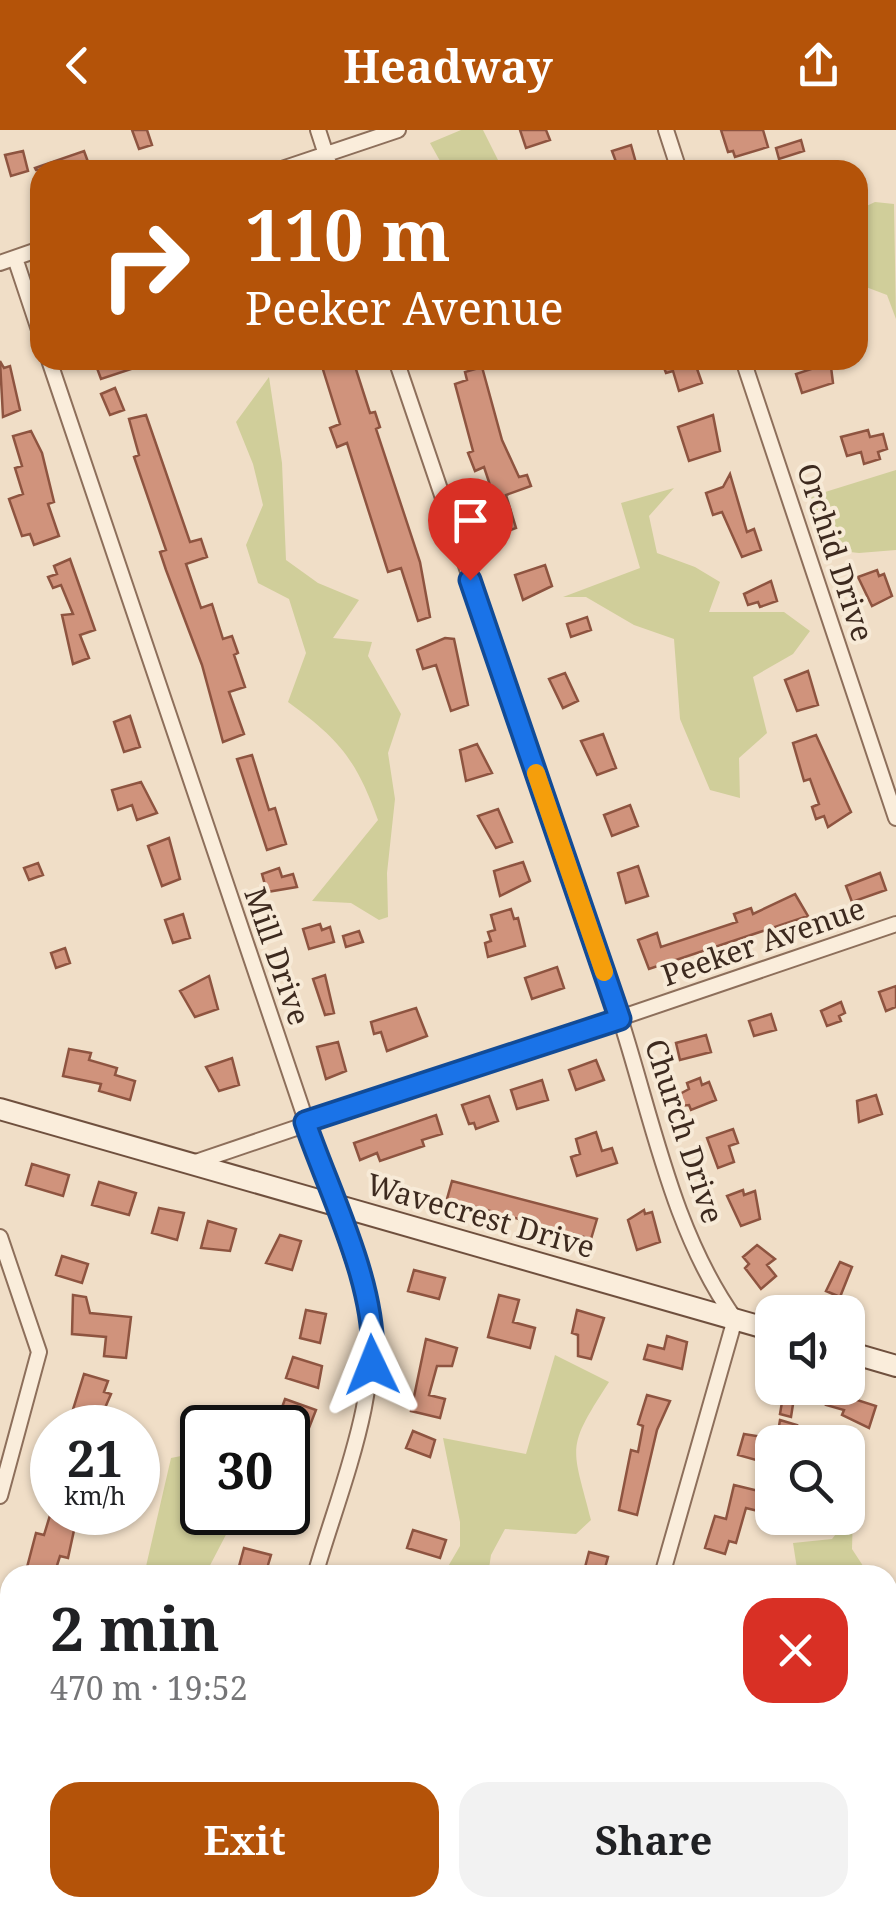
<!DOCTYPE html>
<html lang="en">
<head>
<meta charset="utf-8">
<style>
  :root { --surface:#fff; --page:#f2f2f2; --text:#202124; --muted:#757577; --accent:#b45309 }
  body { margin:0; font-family:"Noto Serif",serif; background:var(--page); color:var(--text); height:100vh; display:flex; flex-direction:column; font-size:38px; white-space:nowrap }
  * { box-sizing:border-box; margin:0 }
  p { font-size:32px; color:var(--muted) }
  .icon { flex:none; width:55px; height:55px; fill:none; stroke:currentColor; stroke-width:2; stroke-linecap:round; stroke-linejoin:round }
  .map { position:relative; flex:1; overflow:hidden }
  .side { position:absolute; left:0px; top:1435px; width:898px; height:352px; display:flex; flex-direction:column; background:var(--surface); border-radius:30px 30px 0 0; box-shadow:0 2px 8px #0004 }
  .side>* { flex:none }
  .guide { position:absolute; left:30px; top:30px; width:838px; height:210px; border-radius:30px; box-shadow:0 2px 8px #0004; background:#b45309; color:#fff; overflow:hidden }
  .buttons { position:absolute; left:755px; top:1165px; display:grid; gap:20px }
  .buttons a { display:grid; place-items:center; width:110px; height:110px; border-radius:20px; background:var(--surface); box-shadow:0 2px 8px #0004; font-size:50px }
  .speed { position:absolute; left:30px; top:1275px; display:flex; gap:20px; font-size:50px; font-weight:700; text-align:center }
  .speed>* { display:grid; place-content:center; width:130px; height:130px; border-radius:50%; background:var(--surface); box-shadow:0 2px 8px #0004; line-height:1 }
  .speed small { font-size:25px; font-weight:400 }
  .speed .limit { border:5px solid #111; border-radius:15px; background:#fff; color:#111 }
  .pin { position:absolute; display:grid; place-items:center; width:85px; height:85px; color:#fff; margin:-102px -42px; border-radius:50% 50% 50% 0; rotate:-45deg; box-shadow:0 0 10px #0007 }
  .pin .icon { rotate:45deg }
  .me { position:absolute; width:110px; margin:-55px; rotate:358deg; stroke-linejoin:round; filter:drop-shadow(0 0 8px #0008) }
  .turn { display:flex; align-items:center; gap:35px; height:210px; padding:0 50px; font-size:45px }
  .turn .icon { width:130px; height:130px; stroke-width:2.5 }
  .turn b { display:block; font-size:70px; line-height:85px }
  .round { display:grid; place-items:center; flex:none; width:105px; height:105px; border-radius:30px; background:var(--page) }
  .headline { display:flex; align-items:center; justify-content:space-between; height:170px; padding:0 50px }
  h1 { font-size:60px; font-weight:700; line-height:75px }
  .button { display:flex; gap:20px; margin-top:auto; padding:20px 50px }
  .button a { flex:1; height:115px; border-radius:30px; background:var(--accent); color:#fff; font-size:40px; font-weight:700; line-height:115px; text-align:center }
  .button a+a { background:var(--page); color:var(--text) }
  header { display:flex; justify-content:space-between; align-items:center; height:130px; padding:0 50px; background:var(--accent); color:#fff; font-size:45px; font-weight:700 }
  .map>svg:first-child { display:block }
  .green { fill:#d0ce9a }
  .building { fill:#d0937c; stroke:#8e5440; stroke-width:2.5 }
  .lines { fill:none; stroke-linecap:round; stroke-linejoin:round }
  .street-casing { stroke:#8d6f5b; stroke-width:18 }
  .secondary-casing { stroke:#6f503e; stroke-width:24 }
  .street { stroke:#faeddb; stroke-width:14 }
  .secondary { stroke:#faeddb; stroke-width:20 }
  .route-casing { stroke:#114b97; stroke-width:25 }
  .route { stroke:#1a73e8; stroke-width:18 }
  .slow { stroke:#f59e0b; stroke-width:18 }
  .labels { text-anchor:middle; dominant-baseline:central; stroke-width:8; stroke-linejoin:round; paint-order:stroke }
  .street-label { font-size:30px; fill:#3d2a1f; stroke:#f7ead7 }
</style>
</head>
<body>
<header><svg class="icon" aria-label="back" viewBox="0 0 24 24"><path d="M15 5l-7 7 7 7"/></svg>Headway<svg class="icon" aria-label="share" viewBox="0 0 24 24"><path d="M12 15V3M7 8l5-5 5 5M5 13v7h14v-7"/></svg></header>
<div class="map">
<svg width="896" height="1786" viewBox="0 0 896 1786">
  <rect width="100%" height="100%" fill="#f0dec7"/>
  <path class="green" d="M461 0H483L503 40H445L430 13Z
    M875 72 894 74 896 189 887 165 858 154V80Z
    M269 247 282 333 286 430 318 453 359 470 333 508 372 512 368 526 401 584 388 623 395 669 387 743 388 787 379 790 351 773 312 771 378 690C356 629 339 609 288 572L306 523 289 469 258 453 246 415 263 375 253 334 236 292Z
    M896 340V420L859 423 823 419 809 367Z
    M674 358 649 386 657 423 695 437 720 452 709 482H784L810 501 793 524 753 547 767 603 739 628 740 668 710 660 680 589 674 509 634 495 586 467H563L640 438 621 373Z
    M555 1225 609 1252C565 1320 572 1315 591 1390L576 1404 505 1399 491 1425 488 1445H443L460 1416V1392L443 1308 526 1324Z
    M186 1325 198 1344 194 1362 202 1382 213 1383 231 1395 205 1445H144L171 1328Z
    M853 1382 852 1419 869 1445H798L793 1413 832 1409Z
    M0 1622 10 1630V1678L0 1675Z"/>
  <path class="building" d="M132 0H147L152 15 139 19Z
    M520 0H546L550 10 526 18Z
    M721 0H763L768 17 735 27 733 21 728 22Z
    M801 10 804 21 779 29 776 18Z
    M631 15 638 40H619L612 21Z
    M23 21 28 41 11 46 5 25Z
    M84 21 91 40H36L35 38Z
    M94 230H152V232L101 249Z
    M320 230H353L370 283 375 282 380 297 376 299 420 432 430 487 418 491 401 438 388 442 347 313 337 317 330 298 340 294Z
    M661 230H698L695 233 702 253 679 261 673 241 666 243Z
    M0 231 4 238 10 236 20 280 3 287Z
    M826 234 831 237 833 253 802 263 796 244Z
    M482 237 502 310 519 347 527 345 531 356 506 365 516 398 499 404 494 387 500 385 484 337 475 341 468 323 473 321 455 254 467 250 465 242Z
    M115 258 124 280 110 285 101 264Z
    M146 285 190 412 201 409 207 427 186 434 201 478 212 474 223 509 232 506 238 523 234 525 245 557 229 562 244 604 223 612 202 535 166 440 160 422 166 420 134 327 139 325 129 289Z
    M713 285 720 321 689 331 678 297Z
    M868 300 870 307 883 304 887 319 878 322 880 329 864 334 861 322 847 326 841 307Z
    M31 301 42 323 54 372 48 374 59 406 34 415 30 404 22 406 9 369 23 364 15 338 22 336 13 306Z
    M730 344 747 402 754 399 761 420 742 427 722 382 713 385 706 363 723 357Z
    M70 429 95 500 80 505 89 528 73 534 62 485 73 484 61 455 53 458 48 447 57 444 54 436Z
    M545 435 552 456 523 470 515 445Z
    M877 440 879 446 884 444 892 466 872 476 858 447Z
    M771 451 777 471 760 477 758 472 748 475 744 464Z
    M587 487 591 500 571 507 567 494Z
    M445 508 454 509 468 575 451 581 436 535 423 539 417 520Z
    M808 541 818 575 797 581 785 550Z
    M565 543 578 571 563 578 549 549Z
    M130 586 140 617 124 622 114 592Z
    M603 604 616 638 597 645 581 611Z
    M816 605 851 682 828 697 824 686 816 689 812 677 819 674 810 649 804 651 793 613Z
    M477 614 492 643 466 651 460 620Z
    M252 625 269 680 275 678 286 714 267 720 237 629Z
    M141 652 157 683 137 690 132 675 118 680 112 660Z
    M630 675 638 696 612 706 604 685Z
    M498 679 512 712 496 718 478 686Z
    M169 708 180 749 162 756 148 716Z
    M523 732 530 751 500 766 494 741Z
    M38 733 43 745 29 750 24 738Z
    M638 736 648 766 626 773 618 743Z
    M279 738 282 747 293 744 297 757 267 762 262 744Z
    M880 743 886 760 852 772 846 756Z
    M795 764 808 786 649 839 638 810 657 803 661 817 737 792 734 784 751 778 753 784Z
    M511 779 514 789 518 788 525 816 488 827 485 813 491 811 488 802 495 800 491 785Z
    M183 784 190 808 173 813 165 790Z
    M320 794 322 800 330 797 334 812 309 819 303 799Z
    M359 801 363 812 346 817 343 806Z
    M65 818 70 833 56 838 51 823Z
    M557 837 564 858 532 869 525 848Z
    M325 845 334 883 325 885 313 849Z
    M209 846 218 879 195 887 180 861Z
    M896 856V877L886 881 879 862Z
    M841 872 845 883 839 886 841 891 827 896 821 881Z
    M416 878 427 906 387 921 381 902 374 904 371 892Z
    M771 884 776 900 754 906 749 891Z
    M706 905 711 922 680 930 676 913Z
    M338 912 346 941 326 949 317 917Z
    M69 919 91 923 89 930 117 938 115 945 135 951 130 970 99 961 101 954 63 946Z
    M232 928 239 955 219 961 206 937Z
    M596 930 604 950 576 960 569 940Z
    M700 948 702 955 709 952 716 970 691 980 689 975 679 976 676 966 689 959 687 953Z
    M542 950 548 970 517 979 511 960Z
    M876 965 882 984 859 992 857 971Z
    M489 966 498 991 476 999 474 993 469 994 462 975Z
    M436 985 442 1004 422 1010 424 1016 380 1031 377 1023 360 1030 354 1013Z
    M733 999 738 1013 729 1016 734 1032 718 1038 707 1008Z
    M596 1002 602 1021 612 1018 617 1033 577 1046 571 1027 580 1024 576 1009Z
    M32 1034 69 1045 63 1066 26 1055Z
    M452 1051 597 1089 591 1109 447 1069Z
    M99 1052 136 1063 129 1085 92 1075Z
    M743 1060 744 1065 755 1061 760 1089 741 1096 727 1066Z
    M159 1078 184 1083 177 1110 152 1103Z
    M644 1080 645 1084 652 1082 660 1112 637 1120 628 1090Z
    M208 1091 236 1099 230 1121 201 1118Z
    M280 1105 301 1111 292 1140 266 1133Z
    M757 1115 775 1129 767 1135 776 1146 761 1159 745 1138 749 1134 743 1127Z
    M62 1126 88 1134 82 1153 56 1145Z
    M840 1132 852 1137 840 1167 826 1161Z
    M414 1140 445 1148 439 1169 408 1161Z
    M73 1165 86 1167 90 1183 131 1187 126 1228 104 1226 106 1207 72 1204Z
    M499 1165 519 1170 513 1192 535 1198 530 1218 488 1207Z
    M306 1180 326 1184 320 1213 300 1208Z
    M577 1180 604 1188 591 1229 578 1226V1205L572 1203Z
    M667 1206 687 1212 682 1239 644 1229 648 1215 664 1219Z
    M426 1209 457 1218 452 1236H437L429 1265 445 1269 440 1288 411 1281Z
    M293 1227 322 1236 318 1258 286 1248Z
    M84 1244 108 1251 104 1262 111 1264 98 1294 71 1286Z
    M831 1258 860 1261 857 1270 876 1276 869 1298 842 1285 844 1280 826 1275Z
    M647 1265 670 1271 657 1300 637 1385 619 1380 631 1320 638 1322 643 1296 638 1294Z
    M783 1266 794 1268 791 1287 780 1284Z
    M285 1269 316 1280 294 1336 303 1338 291 1377 288 1300 292 1287 280 1283Z
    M780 1290 797 1295 793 1309 777 1308Z
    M413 1301 435 1310 430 1327 406 1318Z
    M744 1304 774 1309 770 1325 756 1330 738 1325Z
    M734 1355 763 1362 758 1381 746 1378 736 1413 729 1411 725 1424 705 1418 715 1386 726 1389Z
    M51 1382H78L68 1428 60 1426 54 1445H25L36 1403 44 1405Z
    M413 1400 446 1410 440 1428 407 1418Z
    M244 1418 271 1425 265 1445 238 1440Z
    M589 1422 608 1427 603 1445H583Z"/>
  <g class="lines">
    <defs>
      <path id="street" d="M318 0 331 40
        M666 0 679 40
        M279 40 398 0
        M15 128 40 203
        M0 133 40 119
        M49 230 367 1171C385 1257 339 1361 315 1445
        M396 230C470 448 545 666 619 885 652 986 672 1101 735 1189L662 1445
        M743 230 896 688
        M193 1033 896 794
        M0 1107 39 1222 0 1366
        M0 1508 10 1511
        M888 1759 896 1761
        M219 1786 221 1778
        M565 1786 568 1778"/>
      <path id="secondary" d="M0 979 772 1200
        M848 1222 896 1236"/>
    </defs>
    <use href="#street" class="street-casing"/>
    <use href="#secondary" class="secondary-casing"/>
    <use href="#street" class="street"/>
    <use href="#secondary" class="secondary"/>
  </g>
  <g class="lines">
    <defs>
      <path id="route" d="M372 1235C379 1159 330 1065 305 992L620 889 470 450"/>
    </defs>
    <use href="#route" class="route-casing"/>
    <use href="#route" class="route"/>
    <path class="slow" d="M536 643 604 842"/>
  </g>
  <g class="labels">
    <g class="street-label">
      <text transform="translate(836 422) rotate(72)">Orchid Drive</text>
      <text transform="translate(763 811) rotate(-19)">Peeker Avenue</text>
      <text transform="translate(278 826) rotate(71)">Mill Drive</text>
      <text transform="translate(685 1001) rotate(72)">Church Drive</text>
      <text transform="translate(481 1085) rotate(16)">Wavecrest Drive</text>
    </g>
  </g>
</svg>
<div class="buttons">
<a><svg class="icon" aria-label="sound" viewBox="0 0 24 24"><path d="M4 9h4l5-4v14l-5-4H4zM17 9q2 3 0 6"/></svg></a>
<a><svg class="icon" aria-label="search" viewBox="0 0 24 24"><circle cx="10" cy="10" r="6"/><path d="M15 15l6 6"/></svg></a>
</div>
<div class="speed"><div>21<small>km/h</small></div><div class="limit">30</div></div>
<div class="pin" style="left:470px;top:450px;background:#d93025"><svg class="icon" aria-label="arrive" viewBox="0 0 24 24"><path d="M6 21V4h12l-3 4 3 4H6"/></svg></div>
<svg class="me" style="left:372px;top:1235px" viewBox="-20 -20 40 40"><path d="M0-17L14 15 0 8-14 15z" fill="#1a73e8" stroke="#fff" stroke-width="4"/></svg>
<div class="guide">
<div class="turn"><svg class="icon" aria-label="right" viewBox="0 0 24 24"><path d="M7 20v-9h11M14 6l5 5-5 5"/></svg><div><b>110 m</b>Peeker Avenue</div></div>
</div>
<section class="side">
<div class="headline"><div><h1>2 min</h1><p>470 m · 19:52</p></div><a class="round" style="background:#d93025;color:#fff"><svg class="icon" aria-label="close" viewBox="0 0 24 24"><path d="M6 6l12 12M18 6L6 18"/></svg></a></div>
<div class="button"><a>Exit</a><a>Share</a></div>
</section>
</div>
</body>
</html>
